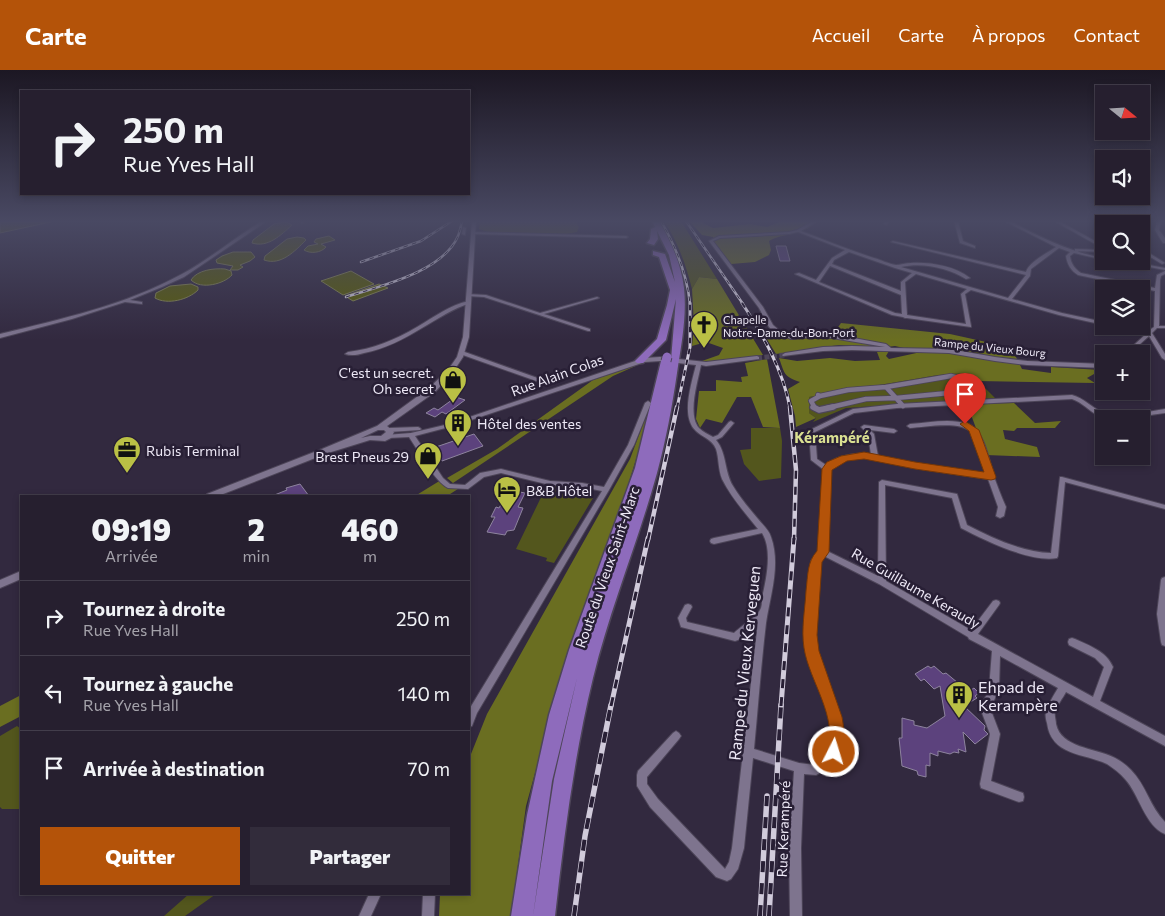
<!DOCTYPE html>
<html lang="fr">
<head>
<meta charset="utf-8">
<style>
  :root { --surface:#261f2f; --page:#322c3b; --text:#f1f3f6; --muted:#a4a2aa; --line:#423d4b; --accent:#b45309 }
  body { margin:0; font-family:Commissioner,sans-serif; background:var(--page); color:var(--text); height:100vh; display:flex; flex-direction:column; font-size:19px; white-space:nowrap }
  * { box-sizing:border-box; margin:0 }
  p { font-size:16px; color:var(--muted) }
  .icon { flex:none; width:28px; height:28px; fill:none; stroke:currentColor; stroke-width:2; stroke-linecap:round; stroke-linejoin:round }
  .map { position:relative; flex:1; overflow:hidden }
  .side { position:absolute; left:20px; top:425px; width:450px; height:400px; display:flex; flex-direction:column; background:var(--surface); border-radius:0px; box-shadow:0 2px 8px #0003,0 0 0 1px var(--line) }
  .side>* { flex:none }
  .hud { position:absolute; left:20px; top:20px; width:450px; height:105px; border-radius:0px; box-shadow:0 2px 8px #0003,0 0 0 1px var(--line); background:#261f2f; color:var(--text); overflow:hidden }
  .needle { width:32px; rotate:108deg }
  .buttons { position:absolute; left:1095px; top:15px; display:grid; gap:10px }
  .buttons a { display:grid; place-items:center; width:55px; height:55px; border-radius:0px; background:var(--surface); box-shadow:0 2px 8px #0003,0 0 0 1px var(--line); font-size:25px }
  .pin { position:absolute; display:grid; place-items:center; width:42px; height:42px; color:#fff; margin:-51px -21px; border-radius:50% 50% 50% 0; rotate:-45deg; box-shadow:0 0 5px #0007 }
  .pin .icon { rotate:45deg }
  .me { position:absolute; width:55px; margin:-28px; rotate:5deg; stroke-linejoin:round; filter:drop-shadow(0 0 4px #0008) }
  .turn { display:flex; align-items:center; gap:18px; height:105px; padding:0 20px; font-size:22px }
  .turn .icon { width:65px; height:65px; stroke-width:2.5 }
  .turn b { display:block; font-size:35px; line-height:42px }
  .eta { display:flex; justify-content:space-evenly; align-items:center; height:85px; text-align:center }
  .eta b { font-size:30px; font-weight:800; line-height:35px }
  .primary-button { display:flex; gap:10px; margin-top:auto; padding:10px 20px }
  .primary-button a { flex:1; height:58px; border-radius:0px; background:var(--accent); color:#fff; font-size:20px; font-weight:800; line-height:58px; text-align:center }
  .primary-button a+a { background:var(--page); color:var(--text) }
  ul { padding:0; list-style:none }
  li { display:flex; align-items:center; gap:15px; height:75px; padding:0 20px; border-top:1px solid var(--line) }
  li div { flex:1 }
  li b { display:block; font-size:19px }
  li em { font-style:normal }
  header { display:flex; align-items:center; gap:30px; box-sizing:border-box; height:70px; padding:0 25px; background:var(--accent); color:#fff }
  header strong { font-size:24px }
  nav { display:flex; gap:28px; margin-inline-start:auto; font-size:18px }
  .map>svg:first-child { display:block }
  .green { fill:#53561d }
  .forest { fill:#6a6e21 }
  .water { fill:#585c06; stroke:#85864e }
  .building { fill:#5c427d; stroke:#8e849e }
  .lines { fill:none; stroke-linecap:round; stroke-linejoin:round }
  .minor-tunnel { stroke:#4e465a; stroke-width:5; stroke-dasharray:5 2.5; stroke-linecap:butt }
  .pedestrian-far1-casing { stroke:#4d4558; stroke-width:6 }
  .pedestrian-casing { stroke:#4d4558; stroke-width:8 }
  .minor-casing { stroke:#4d4558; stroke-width:2 }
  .tertiary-casing { stroke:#4d4558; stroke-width:2 }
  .trunk-casing { stroke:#4d4558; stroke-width:3 }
  .pedestrian-far1 { stroke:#7e748e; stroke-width:4.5 }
  .pedestrian { stroke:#7e748e; stroke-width:5.5 }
  .minor { fill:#7e748e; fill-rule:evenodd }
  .tertiary { fill:#7e748e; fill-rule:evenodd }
  .trunk { fill:#8e6bbc; fill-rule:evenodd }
  .rail-far4-casing { stroke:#d1cbdb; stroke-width:2.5 }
  .rail-far3-casing { stroke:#d1cbdb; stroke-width:3 }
  .rail-far2-casing { stroke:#d1cbdb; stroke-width:4.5 }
  .rail-far1-casing { stroke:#d1cbdb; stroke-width:5 }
  .rail-casing { stroke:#d1cbdb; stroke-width:5.5 }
  .rail-far4 { stroke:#281f35; stroke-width:1; stroke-dasharray:4.5; stroke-linecap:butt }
  .rail-far3 { stroke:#281f35; stroke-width:2; stroke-dasharray:5.5; stroke-linecap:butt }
  .rail-far2 { stroke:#281f35; stroke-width:2.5; stroke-dasharray:8; stroke-linecap:butt }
  .rail-far1 { stroke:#281f35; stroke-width:3; stroke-dasharray:9; stroke-linecap:butt }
  .rail { stroke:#281f35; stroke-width:4; stroke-dasharray:11; stroke-linecap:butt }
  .trunk-bridge-casing { stroke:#4d4558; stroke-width:11; stroke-linecap:butt }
  .trunk-bridge { stroke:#8e6bbc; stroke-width:9 }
  .route { fill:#b45309; stroke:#753606 }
  .labels { text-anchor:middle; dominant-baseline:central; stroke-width:5; stroke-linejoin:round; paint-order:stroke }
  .far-poi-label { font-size:11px; fill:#ede8f6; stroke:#281f35; text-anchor:start }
  .far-street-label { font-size:11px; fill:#ede8f6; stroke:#281f35 }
  .poi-label { font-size:14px; fill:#ede8f6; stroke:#281f35; text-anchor:start }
  .street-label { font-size:14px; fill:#ede8f6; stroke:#281f35 }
  .neighbourhood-label { font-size:15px; font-weight:bold; fill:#d9df91; stroke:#281f35 }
  .near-street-label { font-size:16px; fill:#ede8f6; stroke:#281f35 }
  .near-poi-label { font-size:16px; fill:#ede8f6; stroke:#281f35; text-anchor:start }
</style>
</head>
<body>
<header>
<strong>Carte</strong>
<nav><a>Accueil</a><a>Carte</a><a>À propos</a><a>Contact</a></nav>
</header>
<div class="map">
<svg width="1165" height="846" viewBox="0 0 1165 846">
  <rect width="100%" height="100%" fill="#32293f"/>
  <path class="green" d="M480 151H577V154L579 157 577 162 566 164 488 162 479 159Z
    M664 151H681L717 209 699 207 692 219C686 195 678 172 664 151Z
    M970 303 995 328 846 338 813 352 816 348 809 343V327L938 305Z
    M751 358H780L782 371 781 408 759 411 744 394 740 380 751 379Z
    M547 415 588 419 593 428 554 493 546 491 547 488 516 479Z
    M17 656 21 659V739H2L0 737V666Z
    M189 824H216L185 846H164Z"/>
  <path class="forest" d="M689 151H706L703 153 713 158 750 154 767 157 782 151H817C803 167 784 162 769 171L771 180 769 185 755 192 731 194 714 172 713 167 702 165Z
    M699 207 717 209 763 285 710 292 702 291 719 285 723 278 706 272 692 276 694 255 692 219Z
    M841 253 950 264 1018 279 1013 281 1022 299 1051 303V297L1101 300 1087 308 1095 313 978 311 969 303 938 305 809 327V343L816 348 796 357 795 346 788 319 800 312C783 306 785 304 779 288L797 291 830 288 855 291 880 290 877 282 889 281 886 286 889 289 921 282 895 276 887 277 839 275 776 284 763 263 795 265 829 264 834 263Z
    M767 289 780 358 763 357 751 327H737L722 353 706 349 700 358 696 349 699 321H716V310L742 312 741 307 748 306 745 293Z
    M640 294 613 306 453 413 447 408 497 379 593 310Z
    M1014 333 1035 353 1061 351 1055 358H1017L1014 361 1003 360 1005 369 1037 377 1040 387 986 385 967 334Z
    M645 349 648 350 622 435 572 573 550 648 526 736 511 846H439L440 824H469V689L487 644 630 389Z
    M441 410 448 416 461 417 447 426H415Z
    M21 625V646L0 657V636Z"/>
  <path class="water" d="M0 151H55L0 163Z
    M286 152 292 155C281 165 268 178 252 173L253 170 274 154Z
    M329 166 335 170 321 174 326 177C321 183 310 184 304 180L308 176 318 174 314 172 316 169Z
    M297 167 304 168 306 170C295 181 281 196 264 190L265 186 287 169Z
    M233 182H251L255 187 250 191 240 195 243 197 238 200H230L233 196 217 193 216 190 222 186Z
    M225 199 231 201 232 205C224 214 201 220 191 210 197 200 214 198 225 199Z
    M351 201 374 214 343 225 321 211Z
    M191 214 198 217V220C188 230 167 235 155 228L156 223 170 216Z
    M379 214 388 218 353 231 345 226Z"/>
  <path class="building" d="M776 176H786L790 191H780Z
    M456 327 465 330 446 344 442 342 435 347 426 343 434 338 438 340Z
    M474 364 483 376 442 391 433 378Z
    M300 414 309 426H272L287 420 286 418Z
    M515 421 525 423 518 437 523 438 514 460 507 461 505 465 487 462 495 447H491L496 437 499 438 507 424 513 425Z
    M928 596 931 598 934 596 943 604 946 603 964 618 971 620 974 618 979 623 975 626 977 628 964 636 985 656 984 660 988 664 975 674 963 662 966 682 958 679 959 683 954 682 950 684 938 681V686L930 683V696L926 695V707L918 705 917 701 902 696 899 668H902V648L914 651V655L927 658 945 646 940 616 934 619 924 609 921 611 915 604Z"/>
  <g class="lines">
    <path class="minor-tunnel" d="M757 288 785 285"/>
    <defs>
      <path id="pedestrian-far1" d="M951 306 972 311 975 318 970 321 896 328 886 317Z
        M820 326 848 320 886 317
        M815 338 811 331 820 326 818 325
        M827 338 866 329 896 328 903 336"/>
      <path id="pedestrian" d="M813 337 819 340 833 337"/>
      <path id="minor" d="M262 151H267L184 207 162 217 130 230 142 232V234L125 232 72 249 0 268V264C61 249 126 235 182 204 210 189 234 168 262 151Z
        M300 151H304V152L302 153Z
        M813 151H818L801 161C825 170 849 180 874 188 881 190 889 194 896 195 900 195 906 193 911 193 930 192 955 196 970 208L966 209C948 198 923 192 901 197L1008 228 1026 205 891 172 893 171 1026 202C1029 192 1047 183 1056 177L1004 151H1010C1040 167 1070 182 1104 188V190L1074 183 1070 186C1071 194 1075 199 1081 203L1155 218 1157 205 1165 201V204L1161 206 1160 210 1159 256H1165V258H1157L1152 263 1165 284V290L1162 288 1149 266 1129 284H1124L1146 264 1115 256H1125L1148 261 1154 257 1155 221 1078 205C1071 201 1067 194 1066 186L1070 182 1059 178 1031 199 1030 206 1012 229 1062 243 1104 252V255L1059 245 971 220 965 224 971 256V257L907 248H905L903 247 892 245 795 204 799 203 816 210 832 188 845 180 798 162 789 164 720 168 713 171 763 237 773 255 780 261 792 265 813 263 832 264 886 274 891 278 949 279 995 287 1027 291 1104 294V298L1027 295 995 291 949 283 852 280 823 281 783 286 782 285 785 283 823 277 852 276 885 277 832 268 813 267 791 269 776 263 769 257 759 238 709 171 719 166 789 162 797 160ZM849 182 895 198 912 203 901 212V221L832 194 834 190ZM830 196 901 225 902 244 895 243 819 212ZM916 204 967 219 961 224 966 254 907 245 905 212Z
        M885 151H889L887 155 884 154Z
        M954 151H958L963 171 975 176V178L960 173Z
        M1054 151H1059L1104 176V179Z
        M463 157 466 158 465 165 462 164Z
        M473 162 626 166 628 167 626 168 472 164 471 163Z
        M1075 179 1104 180V182L1076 181H1075Z
        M1141 182 1149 183 1165 193 1162 194 1147 185 1141 184Z
        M1117 191H1128L1165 198V200Z
        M467 224 486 225 540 243 597 227 599 228 544 244 590 259V261H588L484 227 467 226Z
        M469 231 471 232V233C453 238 438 249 422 258 404 269 385 279 364 283 358 285 351 286 345 284L348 282C373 279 395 270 417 257 434 247 450 235 469 231Z
        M462 281 546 311 547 312 546 313H542L460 284 459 283Z
        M757 286 759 287V289L706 296 701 295C698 311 687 344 699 358 703 362 708 364 713 367L718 365 729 352 731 351 734 353 722 367 716 370C727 383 724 401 733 416 740 428 749 438 758 449 763 455 769 460 771 467 781 495 770 526 766 553 761 595 758 637 754 679L799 693 815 695 825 690 833 671 829 647 808 581 806 565 811 491 819 481 824 400 811 390 809 361 810 360 853 339 897 334 1072 325C1084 328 1091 337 1103 343 1119 351 1148 341 1165 339V343C1145 345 1117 354 1099 346 1089 341 1082 332 1072 329L897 338 854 343 815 362 817 389 826 395C836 385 858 382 871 385L868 364 861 357 864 355 894 359 897 361 894 363 870 360 874 364 878 386 915 394 987 404C983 391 981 374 972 363 962 350 925 357 910 358L907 356 910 354C928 353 950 348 968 354 984 360 989 389 993 404 997 415 1001 426 1006 437L1004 446 1000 448 996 446 998 437 988 409 915 398 864 387 846 390 833 395 830 399 827 481 878 506 879 412 882 410 957 424 967 455C992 468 1022 482 1051 483L1060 407H1062L1165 435V439L1065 412 1058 486 1057 488C1031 493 984 470 961 458L952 428 885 415 886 511 971 560 993 531 996 530 999 531 1000 533 999 535 978 564 1093 627 1104 597 1095 588 1069 575 1068 572 1069 569 1072 568 1075 569C1090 576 1106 581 1113 597L1100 631 1165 666V676L1066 622C1063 628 1057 635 1055 642 1054 645 1056 650 1056 654 1061 678 1095 678 1113 687 1120 690 1126 695 1131 700 1146 715 1150 737 1165 752V764C1145 756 1139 724 1125 709 1120 703 1113 698 1107 694 1084 683 1051 686 1047 653 1046 650 1045 645 1046 642 1048 634 1054 625 1058 618L1000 586 999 619 992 635V643L1000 664 991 711 1023 723 1024 727 1023 731 1019 732 981 718 980 714 990 664 982 643V635L989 619 992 581 969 569 968 567 879 514 824 486 819 492 814 565 816 581 839 647 843 671 833 696 816 705 804 704 801 778 802 846H790L789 778 794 701 753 688 744 778 738 799 731 809 727 811 716 807 650 737 637 716V705L638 701 673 663 676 661 679 663 681 666 679 669 647 707V714L658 729 725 799 729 792 732 778 758 552 738 570 735 571 681 557 678 548 685 535 688 534 691 535 692 537 686 548 687 552 734 563C739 558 758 545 760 540 762 537 762 532 762 528 766 510 773 480 762 463L714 474 711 473 710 471 711 469 714 468 758 459C745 443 731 427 722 409 718 399 719 388 716 379 712 369 702 367 696 361 680 347 692 312 696 295L660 291 645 292 453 356 415 366 443 408 450 414 465 415 480 403 501 399 550 411 582 413 604 417 628 375 645 333 648 331 651 333 634 375 609 420 477 643 472 656 469 657 470 638 602 421 582 417 550 415 501 403 484 407 468 419 448 418C435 412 418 380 409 367L388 368 386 367 385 366 386 365 411 363 449 354 644 288 660 287 706 292Z
        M418 357 420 358 421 359 420 360 389 362 386 360 389 358Z
        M1165 507V576L1162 575 1161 572 1157 544 1161 510 1162 508Z
        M369 824H381L371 846H359Z
        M423 824H435L434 846H422Z"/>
      <path id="tertiary" d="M472 151H476L469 267 463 287 453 302 435 322 387 356 394 362 391 368 385 371 370 370 328 383 218 426H206L207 424 322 379 377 356 429 318 448 300 457 287 463 267ZM378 360H384L386 362 381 366H370L361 368Z
        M1157 151H1161L1159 160 1165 168V173H1163L1155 160Z
        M21 501V509L0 518V510Z"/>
      <path id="trunk" d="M652 151H659C671 172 681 193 684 218 687 247 681 276 677 303 672 337 666 370 657 403 638 472 610 538 593 608 574 686 564 766 555 846H533L554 709 577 608 552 711 533 846H511L527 745 549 645 569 580 635 398 661 291 666 288 671 290 676 229 666 270 643 293H637L635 291 657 269 667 235 670 220 659 187 653 185V181L665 184 675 212 669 185 657 161 658 169 654 175 647 173 650 169 651 159 655 157Z"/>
    </defs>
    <use href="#pedestrian-far1" class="pedestrian-far1-casing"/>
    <use href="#pedestrian" class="pedestrian-casing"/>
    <use href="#minor" class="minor-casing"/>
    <use href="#tertiary" class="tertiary-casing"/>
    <use href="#trunk" class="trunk-casing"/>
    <use href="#pedestrian-far1" class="pedestrian-far1"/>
    <use href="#pedestrian" class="pedestrian"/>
    <use href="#minor" class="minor"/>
    <use href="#tertiary" class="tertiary"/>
    <use href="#trunk" class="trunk"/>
    <defs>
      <path id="rail-far4" d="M661 151C676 177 687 204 690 234
        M686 151 743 234
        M361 192 421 171 452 151
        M346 227C380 216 443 202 458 166 460 161 461 156 462 151"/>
      <path id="rail-far3" d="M742 233C763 265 783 300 790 338
        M677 338 690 277V233"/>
      <path id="rail-far2" d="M790 337 796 400 794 470
        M648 470 677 337"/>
      <path id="rail-far1" d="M611 636 648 468
        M781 636 794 468"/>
      <path id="rail" d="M574 846 585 766 611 635
        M760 846 767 726
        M769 846 781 635"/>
    </defs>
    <use href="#rail-far4" class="rail-far4-casing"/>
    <use href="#rail-far3" class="rail-far3-casing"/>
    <use href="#rail-far2" class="rail-far2-casing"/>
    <use href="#rail-far1" class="rail-far1-casing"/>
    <use href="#rail" class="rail-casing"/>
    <use href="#rail-far4" class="rail-far4"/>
    <use href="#rail-far3" class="rail-far3"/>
    <use href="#rail-far2" class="rail-far2"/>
    <use href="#rail-far1" class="rail-far1"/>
    <use href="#rail" class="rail"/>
    <defs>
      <path id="trunk-bridge" d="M666 291 667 287"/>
    </defs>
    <use href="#trunk-bridge" class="trunk-bridge-casing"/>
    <use href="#trunk-bridge" class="trunk-bridge"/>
  </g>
  <linearGradient id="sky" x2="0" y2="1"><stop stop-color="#1c1723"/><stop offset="0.56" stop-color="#494963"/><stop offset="1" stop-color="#494963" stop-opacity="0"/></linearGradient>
  <rect width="1165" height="270" fill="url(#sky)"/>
  <path class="route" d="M965 351 979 360 996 407 995 409 991 410 915 399 864 389 847 391 832 400 829 482 822 492 817 565 819 581 842 647 846 671 840 688 834 690 828 688 826 682C840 649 809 611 804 578 801 559 805 540 806 521 808 505 807 492 817 481L822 399 827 392 841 386 864 382 915 392 984 402 969 361 960 354Z"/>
  <defs>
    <symbol id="church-pin" viewBox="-11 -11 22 30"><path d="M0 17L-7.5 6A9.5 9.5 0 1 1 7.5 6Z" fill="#bac045" stroke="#281f35"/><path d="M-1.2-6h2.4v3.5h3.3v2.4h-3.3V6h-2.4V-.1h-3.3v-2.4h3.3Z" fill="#111"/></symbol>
    <symbol id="shop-pin" viewBox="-11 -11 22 30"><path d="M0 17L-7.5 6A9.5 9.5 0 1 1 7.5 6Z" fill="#bac045" stroke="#281f35"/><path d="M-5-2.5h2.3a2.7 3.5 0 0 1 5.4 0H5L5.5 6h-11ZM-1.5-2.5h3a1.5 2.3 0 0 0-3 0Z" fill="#111"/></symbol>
    <symbol id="building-pin" viewBox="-11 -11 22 30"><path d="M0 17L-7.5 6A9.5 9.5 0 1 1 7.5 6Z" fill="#bac045" stroke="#281f35"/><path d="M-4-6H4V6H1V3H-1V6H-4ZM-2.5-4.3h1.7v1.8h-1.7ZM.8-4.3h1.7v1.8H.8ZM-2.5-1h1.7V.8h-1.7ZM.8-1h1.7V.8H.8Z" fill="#111"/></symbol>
    <symbol id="office-pin" viewBox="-11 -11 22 30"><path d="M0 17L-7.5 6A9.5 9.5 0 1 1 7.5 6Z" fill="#bac045" stroke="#281f35"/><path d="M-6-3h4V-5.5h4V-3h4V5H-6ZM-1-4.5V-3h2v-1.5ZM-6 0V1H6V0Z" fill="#111"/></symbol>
    <symbol id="hotel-pin" viewBox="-11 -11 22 30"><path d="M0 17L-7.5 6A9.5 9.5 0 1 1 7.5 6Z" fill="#bac045" stroke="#281f35"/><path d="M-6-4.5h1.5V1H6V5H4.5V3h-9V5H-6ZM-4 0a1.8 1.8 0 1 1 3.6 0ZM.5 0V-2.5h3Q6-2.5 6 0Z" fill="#111"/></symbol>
  </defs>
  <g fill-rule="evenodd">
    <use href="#church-pin" x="688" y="239" width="32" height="43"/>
    <use href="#shop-pin" x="437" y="294" width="32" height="43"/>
    <use href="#building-pin" x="442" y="337" width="32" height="43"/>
    <use href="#office-pin" x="111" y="364" width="32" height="43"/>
    <use href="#shop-pin" x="412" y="370" width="32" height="43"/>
    <use href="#hotel-pin" x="491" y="404" width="32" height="43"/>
    <use href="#building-pin" x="943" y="609" width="32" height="43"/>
  </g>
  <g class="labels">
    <g class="far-poi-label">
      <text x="723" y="249">Chapelle<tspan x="723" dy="13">Notre-Dame-du-Bon-Port</tspan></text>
    </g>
    <g class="far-street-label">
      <text transform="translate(990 277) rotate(6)">Rampe du Vieux Bourg</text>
    </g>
    <g class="poi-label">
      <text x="434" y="302" text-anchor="end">C'est un secret.<tspan x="434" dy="16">Oh secret</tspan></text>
      <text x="477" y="353">Hôtel des ventes</text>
      <text x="146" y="380">Rubis Terminal</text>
      <text x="409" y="386" text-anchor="end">Brest Pneus 29</text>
      <text x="526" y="420">B&amp;B Hôtel</text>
    </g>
    <g class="street-label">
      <text transform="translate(557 305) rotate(-20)">Rue Alain Colas</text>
      <text transform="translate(607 497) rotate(-71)">Route du Vieux Saint-Marc</text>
      <text transform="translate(916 518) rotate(30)">Rue Guillaume Keraudy</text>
      <text transform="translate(783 759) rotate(-88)">Rue Kerampéré</text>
    </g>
    <g class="neighbourhood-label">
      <text x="832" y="367">Kérampéré</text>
    </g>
    <g class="near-street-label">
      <text transform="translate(744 593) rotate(-84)">Rampe du Vieux Kerveguen</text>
    </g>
    <g class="near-poi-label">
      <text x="978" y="616">Ehpad de<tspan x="978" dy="18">Kerampère</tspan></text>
    </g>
  </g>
</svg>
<div class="buttons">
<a><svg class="needle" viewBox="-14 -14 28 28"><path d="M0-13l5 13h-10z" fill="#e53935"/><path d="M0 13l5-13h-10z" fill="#a4a2aa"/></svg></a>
<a><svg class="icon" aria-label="sound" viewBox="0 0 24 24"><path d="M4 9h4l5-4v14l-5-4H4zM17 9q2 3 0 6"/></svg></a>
<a><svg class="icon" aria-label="search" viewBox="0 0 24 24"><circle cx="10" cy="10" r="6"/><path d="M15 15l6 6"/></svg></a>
<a><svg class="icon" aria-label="layers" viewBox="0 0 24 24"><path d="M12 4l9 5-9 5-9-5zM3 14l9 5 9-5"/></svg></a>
<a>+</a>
<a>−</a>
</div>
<div class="pin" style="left:965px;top:354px;background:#d93025"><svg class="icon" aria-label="arrive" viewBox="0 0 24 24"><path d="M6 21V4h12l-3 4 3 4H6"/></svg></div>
<svg class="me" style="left:834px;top:682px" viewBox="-20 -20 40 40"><circle r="17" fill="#b45309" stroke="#fff" stroke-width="3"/><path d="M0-11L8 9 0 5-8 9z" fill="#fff"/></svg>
<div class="hud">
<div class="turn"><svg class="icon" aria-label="right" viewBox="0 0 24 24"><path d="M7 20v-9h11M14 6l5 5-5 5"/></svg><div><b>250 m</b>Rue Yves Hall</div></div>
</div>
<section class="side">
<div class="eta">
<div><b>09:19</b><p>Arrivée</p></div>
<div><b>2</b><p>min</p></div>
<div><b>460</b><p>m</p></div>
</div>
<ul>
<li><svg class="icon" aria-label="right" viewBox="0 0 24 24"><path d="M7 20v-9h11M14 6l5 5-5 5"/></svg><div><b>Tournez à droite</b><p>Rue Yves Hall</p></div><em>250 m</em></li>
<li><svg class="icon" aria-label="left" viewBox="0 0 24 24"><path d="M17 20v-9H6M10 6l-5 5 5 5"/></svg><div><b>Tournez à gauche</b><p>Rue Yves Hall</p></div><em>140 m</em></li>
<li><svg class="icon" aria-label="arrive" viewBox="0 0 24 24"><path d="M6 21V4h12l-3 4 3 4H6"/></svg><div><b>Arrivée à destination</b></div><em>70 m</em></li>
</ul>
<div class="primary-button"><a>Quitter</a><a>Partager</a></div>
</section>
</div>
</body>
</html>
